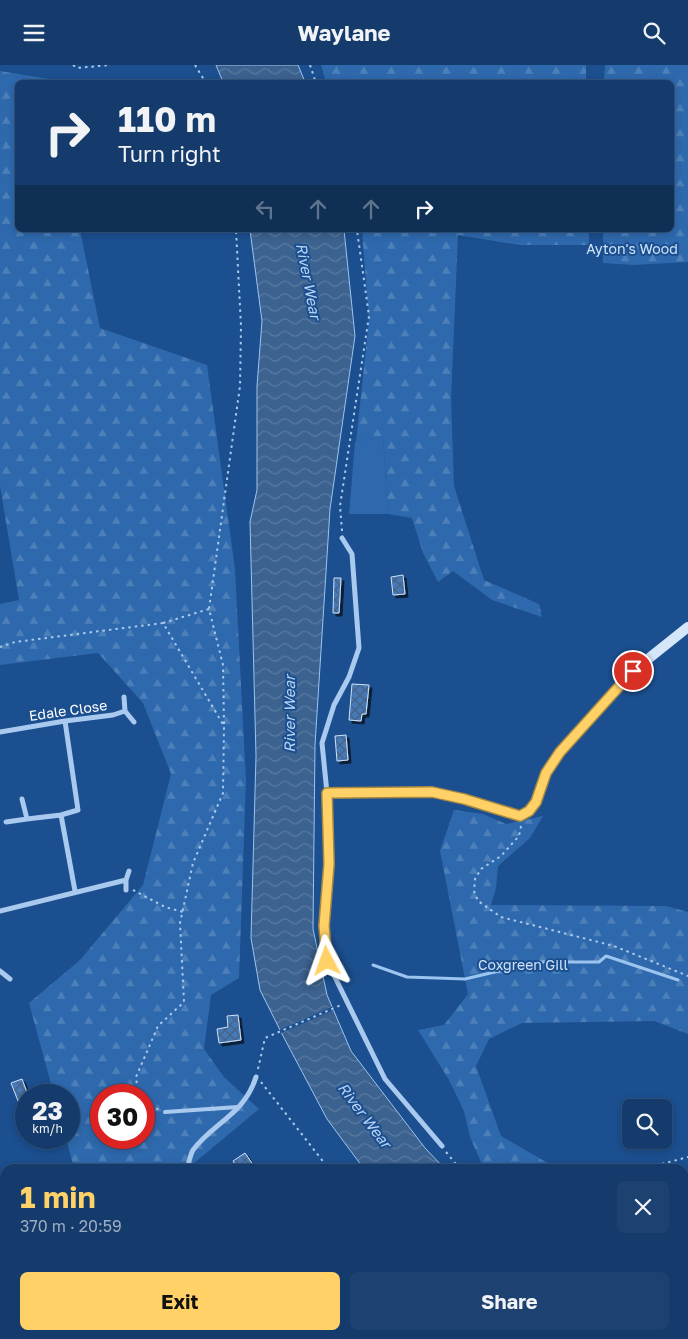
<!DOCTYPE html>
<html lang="en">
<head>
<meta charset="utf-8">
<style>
  :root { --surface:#143b6b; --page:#1d4271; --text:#f1f3f6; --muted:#9dadc1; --line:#33557e; --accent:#ffd166 }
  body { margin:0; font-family:"Golos Text",sans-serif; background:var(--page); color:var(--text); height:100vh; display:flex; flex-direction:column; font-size:19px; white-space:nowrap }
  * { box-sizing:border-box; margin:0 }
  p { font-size:16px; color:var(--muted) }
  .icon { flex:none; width:28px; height:28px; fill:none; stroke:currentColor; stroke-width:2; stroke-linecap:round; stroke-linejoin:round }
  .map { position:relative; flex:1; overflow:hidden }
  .details { position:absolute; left:0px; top:1099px; width:689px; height:176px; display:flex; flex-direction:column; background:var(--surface); border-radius:15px 15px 0 0; box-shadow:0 2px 8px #0003,0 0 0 1px var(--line) }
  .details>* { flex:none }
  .guide { position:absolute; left:15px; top:15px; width:659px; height:152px; border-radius:8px; box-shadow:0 2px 8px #0003,0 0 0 1px var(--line); background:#143b6b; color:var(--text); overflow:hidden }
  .tools { position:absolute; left:622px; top:1034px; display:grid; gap:10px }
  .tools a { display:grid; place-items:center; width:50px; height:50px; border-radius:8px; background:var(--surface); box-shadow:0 2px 8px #0003,0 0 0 1px var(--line); font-size:25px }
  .speed { position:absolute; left:15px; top:1019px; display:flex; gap:10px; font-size:25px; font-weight:700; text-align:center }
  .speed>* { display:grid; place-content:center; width:65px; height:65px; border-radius:50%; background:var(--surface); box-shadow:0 2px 8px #0003,0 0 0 1px var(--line); line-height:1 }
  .speed small { font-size:12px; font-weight:400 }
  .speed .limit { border:8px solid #d22; background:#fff; color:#111 }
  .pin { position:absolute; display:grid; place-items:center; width:42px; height:42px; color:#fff; margin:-21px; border:2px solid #fff; border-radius:50%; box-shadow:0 1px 5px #0007 }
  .me { position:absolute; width:55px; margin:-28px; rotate:356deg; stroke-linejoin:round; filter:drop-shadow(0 0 4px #0008) }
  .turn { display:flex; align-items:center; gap:18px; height:105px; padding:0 20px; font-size:22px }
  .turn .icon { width:65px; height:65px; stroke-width:2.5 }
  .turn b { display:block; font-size:35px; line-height:42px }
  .lanes { display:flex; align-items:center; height:48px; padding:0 20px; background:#0003; justify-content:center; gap:25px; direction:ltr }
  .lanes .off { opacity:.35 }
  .round { display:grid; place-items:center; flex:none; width:52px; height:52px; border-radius:8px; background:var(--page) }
  .headline { display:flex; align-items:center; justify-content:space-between; height:85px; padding:0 20px }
  h1 { font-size:30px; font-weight:700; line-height:38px; color:var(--accent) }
  .primary-button { display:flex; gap:10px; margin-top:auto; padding:10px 20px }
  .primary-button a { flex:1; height:58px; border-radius:8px; background:var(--accent); color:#111; font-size:20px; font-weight:700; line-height:58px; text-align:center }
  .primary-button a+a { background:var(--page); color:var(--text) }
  header { display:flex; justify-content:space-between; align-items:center; height:65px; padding:0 20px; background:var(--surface); font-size:22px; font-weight:700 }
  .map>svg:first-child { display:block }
  .forest { fill:url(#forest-firs); fill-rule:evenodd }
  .garden { fill:#2e69ad }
  .water { fill:url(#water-waves); stroke:#9cc4f0 }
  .pier { fill:#1b4f8f }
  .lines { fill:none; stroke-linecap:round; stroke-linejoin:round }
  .stream { stroke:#9cc4f0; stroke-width:3 }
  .building { fill:url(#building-cross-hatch); stroke:#cfe3fa; filter:url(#shadow) }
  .path { stroke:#a9c9ee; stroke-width:2; stroke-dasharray:2.5 4; stroke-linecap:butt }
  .lane { stroke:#a9c9ee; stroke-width:4 }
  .street { stroke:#a9c9ee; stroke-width:5 }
  .secondary { stroke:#d6e6fa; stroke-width:10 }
  .route-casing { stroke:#a68842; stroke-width:12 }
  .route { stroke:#ffd166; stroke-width:9 }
  .labels { text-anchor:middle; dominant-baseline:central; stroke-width:4; stroke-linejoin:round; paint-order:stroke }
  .park-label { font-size:14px; fill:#cfe3fa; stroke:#1b4f8f }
  .street-label { font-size:14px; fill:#fff; stroke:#1b4f8f }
  .water-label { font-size:15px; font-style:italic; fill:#b5d3f5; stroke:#1b4f8f }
</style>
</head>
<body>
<header><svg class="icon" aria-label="menu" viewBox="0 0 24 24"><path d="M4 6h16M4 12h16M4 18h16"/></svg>Waylane<svg class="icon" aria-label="search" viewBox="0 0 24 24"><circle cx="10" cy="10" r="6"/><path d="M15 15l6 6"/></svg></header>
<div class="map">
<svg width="688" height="1274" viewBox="0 0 688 1274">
  <defs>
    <pattern id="forest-firs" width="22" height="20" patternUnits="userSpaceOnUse" patternTransform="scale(1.25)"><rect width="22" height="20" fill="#2e69ad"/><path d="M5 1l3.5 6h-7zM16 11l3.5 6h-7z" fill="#4d80b9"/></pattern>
    <pattern id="water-waves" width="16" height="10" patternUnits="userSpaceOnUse" patternTransform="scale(1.25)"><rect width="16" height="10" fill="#3c6290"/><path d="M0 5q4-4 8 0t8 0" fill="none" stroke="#597aa1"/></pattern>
    <pattern id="building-cross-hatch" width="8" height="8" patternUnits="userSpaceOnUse" patternTransform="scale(1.25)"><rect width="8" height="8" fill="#4478b7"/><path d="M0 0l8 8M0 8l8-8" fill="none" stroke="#486282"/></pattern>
    <filter id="shadow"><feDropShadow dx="3" dy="3" stdDeviation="0" flood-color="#0009"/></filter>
  </defs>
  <rect width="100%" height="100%" fill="#1b4f8f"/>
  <path class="forest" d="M321 0H586V17H326Z
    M605 0H688V197L633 200 603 198V165H671V18L604 17Z
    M0 6 49 14 50 17 18 18V165H80L100 263 207 300 235 504 246 716 239 913 211 930 204 984 224 1012 259 1044 187 1104H74L66 1073 69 1072V1030H54L29 938 80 895 143 820 171 709 143 638 98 588 0 600V539L19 535 0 421ZM101 1030H144V1072H101Z
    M362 165H589V180H520L458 170 451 334 454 421 484 515 539 539 542 552 492 535 453 506 438 517 423 488 412 453 388 449 383 371 356 377 369 255Z
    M454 745 483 749 506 759 543 751 530 773 498 801 496 823 491 840 666 841 688 847V969L654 956 522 958 489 974 476 1001 501 1071 558 1104H484L470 1072 464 1046 449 1015 418 965 444 960 468 929 440 786Z
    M32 1270H86L80 1274H27Z
    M322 1270H415L426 1274H324Z
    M592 1270H651L653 1274H594Z"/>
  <path class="garden" d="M383 371 388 449H349L355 377Z"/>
  <path class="water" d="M216 0H298L305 17H223Z
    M250 165H344L355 271 330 444 315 680 313 864 327 930 351 986 425 1083 445 1104H364L327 1054 282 969 260 925 251 873 256 691 250 457 257 425V321L262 256Z
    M499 1270H559L562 1274H502Z"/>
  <path class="pier" d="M334 941 336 944 279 969 277 966Z"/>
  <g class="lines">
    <path class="stream" d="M373 900 407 912 465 914 537 897H599L606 891 678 915"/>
  </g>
  <path class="building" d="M403 510 405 529 393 530 391 512Z
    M334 513H341L339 548H333Z
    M352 619 369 620 366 649H362L361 656 349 655Z
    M346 670 348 695 337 696 335 671Z
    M238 950 241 975 219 978 217 964 228 962 227 951Z
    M22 1014 28 1030 26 1033 18 1036 11 1018Z
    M26 1045V1064L20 1047Z
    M245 1088 256 1104H238L233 1096Z"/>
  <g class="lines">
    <path class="path" d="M73 0 77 3 110 0
      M195 0 206 18
      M310 0 316 18
      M342 466 340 441 369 251 357 165
      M163 558 209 544
      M0 582 15 577 163 558 224 661 223 728 193 798 180 858 184 937 158 961 136 1012 138 1030
      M224 659 223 600 209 544 240 321 241 261 236 165
      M521 761 519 771 501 791 481 804 475 814 474 826 478 836 501 852 614 881 688 911
      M133 825 165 842 183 847
      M258 1004 265 973 341 940
      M261 1017 329 1104
      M144 1039 160 1045
      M446 1087 460 1104
      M643 1104 688 1092
      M438 1270V1274
      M441 1270 444 1274
      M576 1270 579 1274
      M36 1274 42 1270"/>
    <path class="lane" d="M165 1047 238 1042"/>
    <path class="street" d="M342 473 352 489 359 583 349 612 334 640 322 678 327 728 329 799 324 861 327 896 385 1014 442 1081
      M125 646 134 657
      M65 656 78 745 61 750 75 826
      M0 667 65 656 113 650 125 646 124 632
      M22 734 27 754 61 750
      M6 757 27 754
      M126 825V815L129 806
      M0 846 126 815
      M0 906 10 914
      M187 1104C189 1098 190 1090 193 1085 214 1057 244 1050 256 1012
      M0 1153 5 1151
      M0 1186 5 1202
      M370 1270 373 1274
      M0 1274 11 1270"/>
    <path class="secondary" d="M327 728 432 727 464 734 520 751 529 747 536 737 546 708 560 687 633 606 688 562
      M185 1270 186 1274"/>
  </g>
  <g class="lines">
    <defs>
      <path id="route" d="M327 896 324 861 329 799 327 728 432 727 464 734 520 751 529 746 536 737 546 708 560 687 633 606"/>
    </defs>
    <use href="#route" class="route-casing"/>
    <use href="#route" class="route"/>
  </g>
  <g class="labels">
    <g class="park-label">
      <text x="632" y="183">Ayton's Wood</text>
      <text x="523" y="899">Coxgreen Gill</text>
    </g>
    <g class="street-label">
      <text transform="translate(68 645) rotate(-8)">Edale Close</text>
    </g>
    <g class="water-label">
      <text transform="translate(309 216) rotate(79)">River Wear</text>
      <text transform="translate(289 649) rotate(-90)">River Wear</text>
      <text transform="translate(365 1050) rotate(53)">River Wear</text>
    </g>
  </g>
</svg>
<div class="tools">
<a><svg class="icon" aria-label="search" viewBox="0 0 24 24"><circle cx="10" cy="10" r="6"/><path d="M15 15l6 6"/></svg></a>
</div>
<div class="speed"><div>23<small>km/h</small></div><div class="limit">30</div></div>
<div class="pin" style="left:633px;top:606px;background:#d93025"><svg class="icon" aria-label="arrive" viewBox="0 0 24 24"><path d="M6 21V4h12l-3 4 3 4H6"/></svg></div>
<svg class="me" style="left:327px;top:896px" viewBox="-20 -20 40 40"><path d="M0-17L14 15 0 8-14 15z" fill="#ffd166" stroke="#fff" stroke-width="4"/></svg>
<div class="guide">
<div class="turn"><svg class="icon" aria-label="right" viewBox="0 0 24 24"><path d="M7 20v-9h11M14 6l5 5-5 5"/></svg><div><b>110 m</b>Turn right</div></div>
<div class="lanes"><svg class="icon off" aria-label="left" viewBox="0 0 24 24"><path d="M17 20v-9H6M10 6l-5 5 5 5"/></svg><svg class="icon off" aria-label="ahead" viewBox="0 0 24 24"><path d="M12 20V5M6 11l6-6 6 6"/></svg><svg class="icon off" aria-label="ahead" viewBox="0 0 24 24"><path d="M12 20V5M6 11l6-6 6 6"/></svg><svg class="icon" aria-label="right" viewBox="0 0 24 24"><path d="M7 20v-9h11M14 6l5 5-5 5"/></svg></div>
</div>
<section class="details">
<div class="headline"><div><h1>1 min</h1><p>370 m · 20:59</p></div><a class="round"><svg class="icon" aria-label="close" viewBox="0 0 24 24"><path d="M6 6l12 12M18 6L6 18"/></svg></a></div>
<div class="primary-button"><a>Exit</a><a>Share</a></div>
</section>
</div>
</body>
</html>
